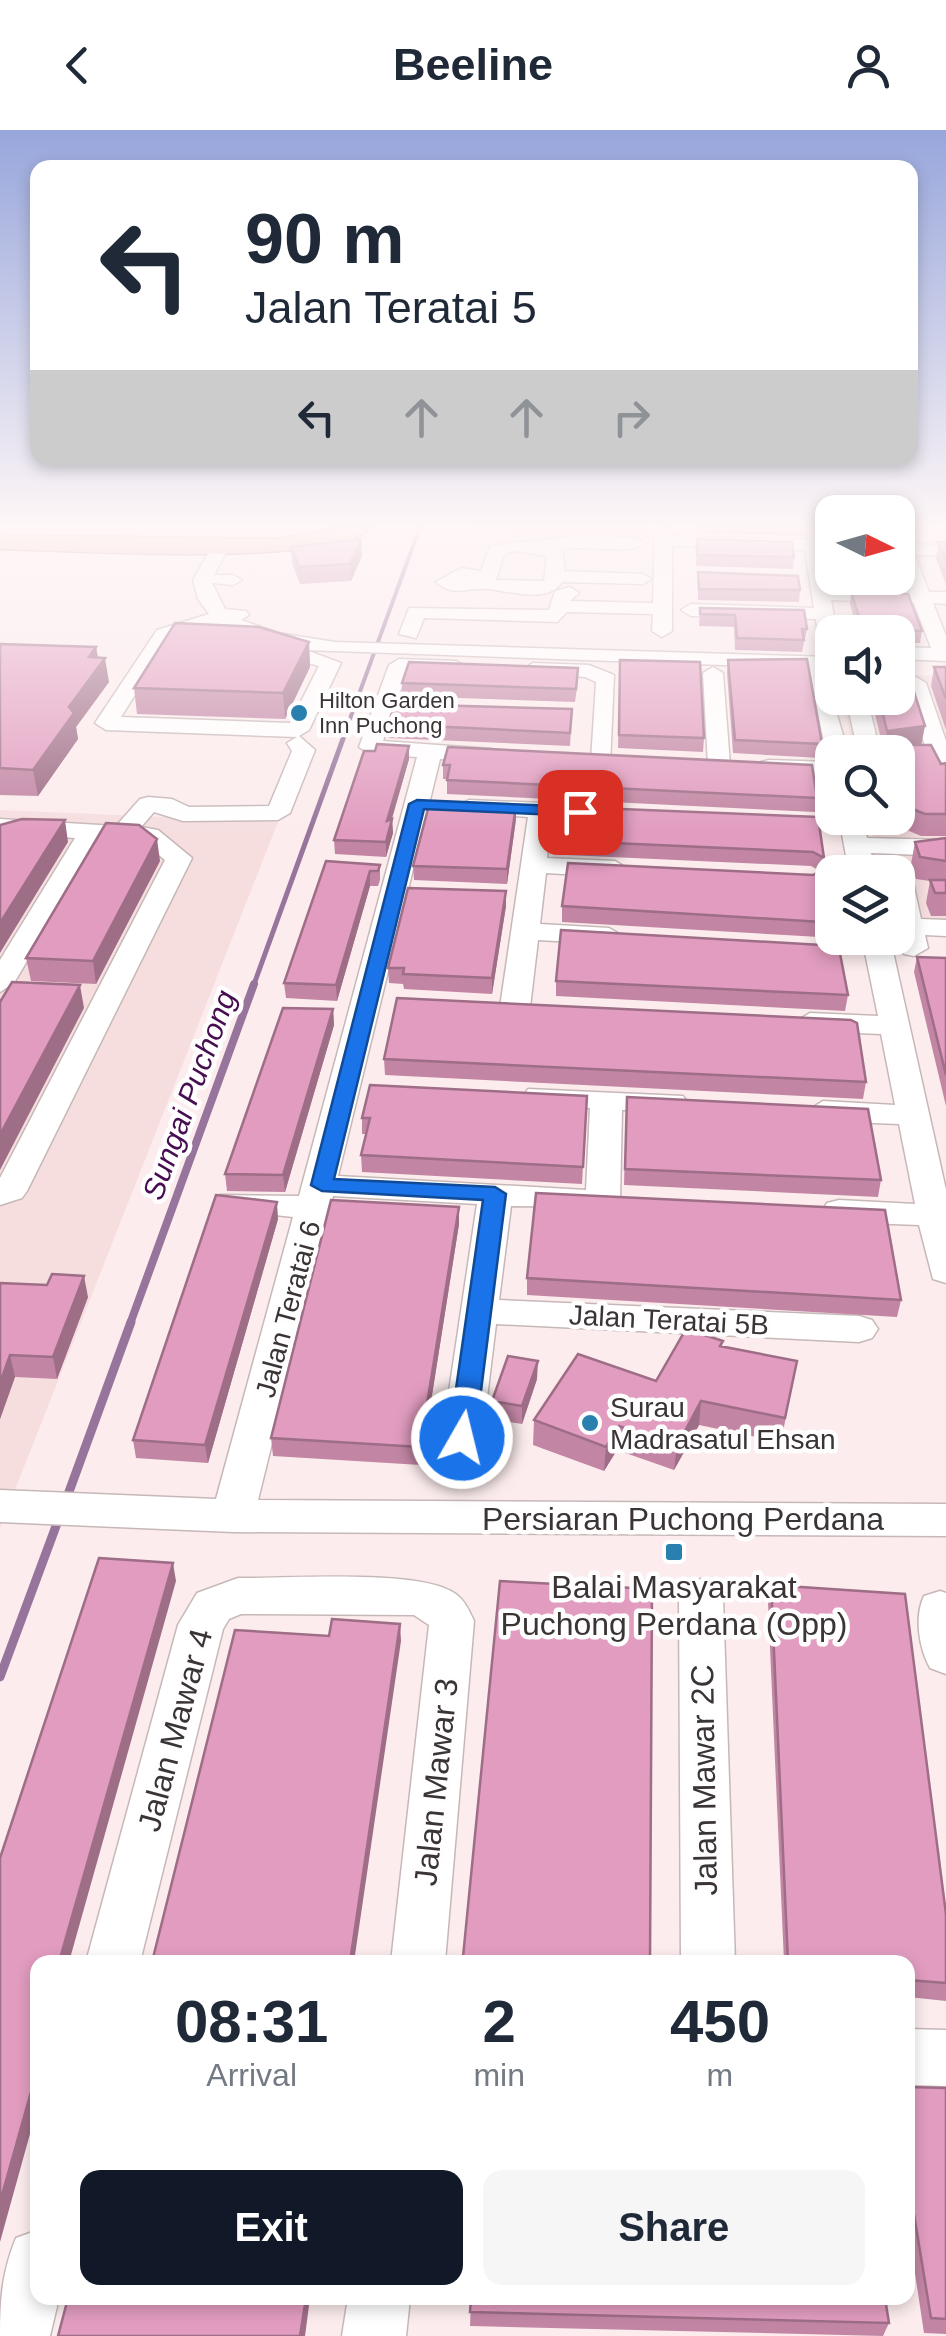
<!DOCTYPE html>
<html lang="en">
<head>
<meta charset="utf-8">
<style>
  :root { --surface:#fff; --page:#f6f6f7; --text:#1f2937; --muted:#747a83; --accent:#111827 }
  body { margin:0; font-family:Helvetica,sans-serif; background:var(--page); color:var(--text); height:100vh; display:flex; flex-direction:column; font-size:38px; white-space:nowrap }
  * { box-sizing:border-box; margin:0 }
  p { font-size:32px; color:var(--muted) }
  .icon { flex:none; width:55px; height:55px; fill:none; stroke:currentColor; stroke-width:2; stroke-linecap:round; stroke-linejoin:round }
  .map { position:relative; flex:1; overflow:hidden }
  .panel { position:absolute; left:30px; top:1825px; width:885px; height:350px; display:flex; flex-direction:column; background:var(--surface); border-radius:20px; box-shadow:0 5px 15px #0003 }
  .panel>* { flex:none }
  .hud { position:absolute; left:30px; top:30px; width:888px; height:305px; border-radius:20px; box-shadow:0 5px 15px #0003; background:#fff; color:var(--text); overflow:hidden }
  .needle { width:65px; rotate:95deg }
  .tools { position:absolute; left:815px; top:365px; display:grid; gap:20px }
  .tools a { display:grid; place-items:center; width:100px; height:100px; border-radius:20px; background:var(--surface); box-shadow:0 5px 15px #0003; font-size:50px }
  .pin { position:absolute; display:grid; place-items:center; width:85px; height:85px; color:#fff; margin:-42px; border-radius:20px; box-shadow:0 5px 15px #0006 }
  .me { position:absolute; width:110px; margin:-55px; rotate:8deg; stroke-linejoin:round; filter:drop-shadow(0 0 8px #0008) }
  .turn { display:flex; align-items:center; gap:35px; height:210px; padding:0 50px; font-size:45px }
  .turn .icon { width:130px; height:130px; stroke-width:2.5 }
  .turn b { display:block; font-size:70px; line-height:85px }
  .lanes { display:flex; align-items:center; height:95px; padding:0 50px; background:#0003; justify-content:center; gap:50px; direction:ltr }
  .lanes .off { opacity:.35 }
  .eta { display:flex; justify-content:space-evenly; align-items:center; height:170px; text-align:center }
  .eta b { font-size:60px; font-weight:700; line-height:70px }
  .button { display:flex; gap:20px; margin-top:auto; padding:20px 50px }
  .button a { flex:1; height:115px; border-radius:20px; background:var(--accent); color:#fff; font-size:40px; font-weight:700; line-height:115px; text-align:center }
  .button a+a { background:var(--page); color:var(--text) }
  header { display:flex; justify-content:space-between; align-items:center; height:130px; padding:0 50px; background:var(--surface); font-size:45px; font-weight:700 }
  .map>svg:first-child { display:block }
  .built { fill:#f6dedf }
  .green { fill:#fad6ac }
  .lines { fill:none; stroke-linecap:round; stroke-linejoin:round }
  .stream-far3 { stroke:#96749b; stroke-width:4 }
  .stream-far2 { stroke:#96749b; stroke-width:5 }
  .stream-far1 { stroke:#96749b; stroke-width:8 }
  .stream { stroke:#96749b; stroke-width:9 }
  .minor-casing { stroke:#c7b8b8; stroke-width:3 }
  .major-casing { stroke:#9d6c59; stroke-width:3 }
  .minor { fill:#fff; fill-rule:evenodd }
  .major { fill:#e4b9a7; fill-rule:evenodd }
  .wall { fill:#c286a4 }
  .shaded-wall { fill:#9e6d86 }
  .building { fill:#e19cbf; stroke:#9e6d86; stroke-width:2.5 }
  .route { fill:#1a73e8; stroke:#114b97; stroke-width:2.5 }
  .poi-dot { fill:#2980af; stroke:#fefefe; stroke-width:4 }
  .labels { text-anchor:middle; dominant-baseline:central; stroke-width:9; stroke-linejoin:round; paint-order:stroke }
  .far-poi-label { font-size:22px; fill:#3b3435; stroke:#fefefe; text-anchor:start }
  .street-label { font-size:28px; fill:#3b3435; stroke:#fefefe }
  .poi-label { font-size:28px; fill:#3b3435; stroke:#fefefe; text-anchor:start }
  .water-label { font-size:30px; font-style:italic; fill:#460d51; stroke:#fefefe }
  .near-street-label { font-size:32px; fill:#3b3435; stroke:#fefefe }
  .near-poi-label { font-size:32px; fill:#3b3435; stroke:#fefefe }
</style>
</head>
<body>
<header><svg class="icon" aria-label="back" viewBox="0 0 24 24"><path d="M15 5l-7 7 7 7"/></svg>Beeline<svg class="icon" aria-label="person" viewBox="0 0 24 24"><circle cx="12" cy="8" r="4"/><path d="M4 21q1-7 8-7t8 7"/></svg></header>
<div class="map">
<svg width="946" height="2206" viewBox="0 0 946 2206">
  <rect width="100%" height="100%" fill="#fceced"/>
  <path class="built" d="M898 545 946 546V806L898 804V742H881L868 688H898V622H854L842 568H898Z
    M0 680 278 692 0 1398Z"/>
  <path class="green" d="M474 397H648V405L473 400Z"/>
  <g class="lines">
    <path class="stream-far3" d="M347 597 420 397"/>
    <path class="stream-far2" d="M253 857 348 595"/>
    <path class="stream-far1" d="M130 1194 254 854"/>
    <path class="stream" d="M66 1370 131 1192
      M0 1547 59 1388"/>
    <defs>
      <path id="minor" d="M655 397H671V406L808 410 806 397H822L826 411H832V421H823L829 459 910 461 898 414 946 415V425H915L929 462H946V474L933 473 946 506V531L898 529V517L931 518 914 473 831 470 837 502 828 512 818 506 816 489 691 486 681 480 691 474 814 478 805 420 672 416V501L662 507 652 501 653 484 567 482 557 492 424 488 416 508 399 504 409 478 549 480 555 461 570 457 579 463 570 471 653 473Z
        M578 405 636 408 645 413C626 427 586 413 562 420L565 441 643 444 652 449 643 454 562 452C548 474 509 461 488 459 467 457 454 468 436 452L461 438 481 441 490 417C520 409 548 413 578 405ZM515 421 547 426 544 451 496 450 504 424Z
        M214 413 229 417 214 445H233L242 450 233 455 212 453 225 479 246 481 249 485 241 490 278 503 335 512 832 527V568L848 622H832V628L826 622 809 538 306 520 341 533 309 600 299 606 315 620 290 683 278 690 183 691 154 682 141 697 158 700 192 728 27 1061 22 1068 0 1075V1048L165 730 143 712 99 709 14 853 0 862V830L75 708 0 703V689L116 696 140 669 148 667 172 669 189 677 269 676 292 621 287 613 297 607 106 600 95 593 157 500 209 484 198 469 193 450ZM221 494 247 507 290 518 283 523 286 527 319 536 290 593 121 587 171 508Z
        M399 529 456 531 466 537 456 543 407 541 383 611 492 619 503 626 492 633 440 629 338 1046 586 1060 590 978 528 973 523 966 528 959 683 966 688 973 683 980H622L620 1070 615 1077 511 1076 499 1170 859 1186 872 1190 878 1199 872 1208 859 1212 496 1194 482 1308 476 1318 462 1323 448 1318 442 1308 477 1074 333 1066 258 1370 946 1374V1406L233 1402 0 1392V1360L216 1369 293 1087 220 1079 215 1072 220 1065 299 1066 417 627 370 624 359 617 389 535Z
        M533 533 589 535 614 545 610 636H594L591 631 596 552 585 547 526 543 523 539Z
        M713 537 723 543 730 635 719 642 708 635 703 543Z
        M916 547 926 553 946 611V653L934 646 906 553Z
        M846 568H867L880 622H858Z
        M769 630 832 632V646L761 642V632Z
        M469 670 617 676 629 683 617 690 552 688 547 728 615 731 628 739 615 747 546 743 540 794 609 798 623 806 609 814 538 810 530 877 515 886 500 877 528 687 460 682 457 677Z
        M839 688H863L867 708 946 710V726L871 723 875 742H849Z
        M898 735 911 743 921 789 946 790V806L925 805 928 818 914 826 904 824 898 805V742H885Z
        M862 808H890L946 1060V1153L933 1149 919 1095 839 1092 827 1089 822 1081 827 1073 839 1070 915 1074 899 994 823 991 807 981 823 971 895 975 881 904 810 901 795 892 810 883 878 886Z
        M238 1448C284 1449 424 1438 457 1465 465 1471 470 1482 474 1491L445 1832H391L429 1495 414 1485 241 1484 229 1489 223 1499 140 1832H86L178 1495 197 1463Z
        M701 1449 717 1454 723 1467 735 1832H681L679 1467 685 1454Z
        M940 1461 946 1463V1544L930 1538C919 1518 914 1487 924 1466Z
        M908 1899 946 1900V1956L908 1955Z
        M38 2100V2168H59L50 2206H0C0 2170 2 2142 16 2108Z
        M348 2168H410L406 2206H342Z"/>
      <path id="major" d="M341 397H372C331 439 68 420 0 419V405L279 409Z"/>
    </defs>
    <use href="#minor" class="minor-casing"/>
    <use href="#major" class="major-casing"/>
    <use href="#minor" class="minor"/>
    <use href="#major" class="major"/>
  </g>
  <path class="wall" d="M697 397H805L804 406 696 403Z
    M824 397H832V408L829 407Z
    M361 409 362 426 351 451 300 454 292 433 291 417Z
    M697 409 794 427 793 439 696 436Z
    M938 412H946V454L936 429Z
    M898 431 903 445 901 457 844 456 842 448H898Z
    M698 442 800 460 799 472 698 470Z
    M851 462 922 501 920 513H898V502H858L850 474Z
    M700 478 807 499 802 522 735 520 734 497 699 496Z
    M309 512 310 537 285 589 137 584 134 558Z
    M0 514 96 517 98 527 109 552 76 597 78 609 38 666 0 665Z
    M620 530 704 608 703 622 618 618Z
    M728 530 822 614 820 628 733 623 727 543Z
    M934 537H946V600L931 556Z
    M578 550 575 572 402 566V553Z
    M871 568H898L921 615 941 634 946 633V706H921L907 700 898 665V622H888V620L884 621Z
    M572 579 570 616 388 608V594Z
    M409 629 392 689 393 703 386 727 335 724 334 710Z
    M443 635 817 668 815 682 447 664V649H443Z
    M818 687 824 728 823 740 827 745H832V808H835L848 865 845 881 556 866V851L822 815 829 812 820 807 562 792V776L813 745 820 741 811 736 567 725 568 711Z
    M516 689 507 754 414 750 413 736Z
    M946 708V786H931L926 773 930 751 916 749 911 734 915 712Z
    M160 731 96 854 31 851 26 828Z
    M326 731 380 735V750L378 756H370L337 871 286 868 284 853Z
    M506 776 492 864 404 859 403 854 389 853 388 838Z
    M917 827 946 828V976L914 842Z
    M333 879 334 895 285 1062 227 1061 225 1044Z
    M384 929 866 952 863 969 385 945Z
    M587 966 582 1054 362 1042 361 1025 366 1004H362V988Z
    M626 984 881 1050 878 1067 624 1055Z
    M459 1077V1094L421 1335 273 1326 271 1308Z
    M278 1089 208 1333 136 1328 133 1310Z
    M527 1148 901 1170 897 1187 527 1165Z
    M0 1153 47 1155 88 1167 57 1249 15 1247 0 1289Z
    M723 1211 722 1216 797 1231 781 1312 699 1295 674 1340 617 1320 604 1341 533 1315 534 1290 656 1251Z
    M537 1249 522 1294 492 1289V1271Z
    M771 1455 946 1784V1871L908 1867V1832H784L768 1473Z
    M463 1827 650 1832H463Z
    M908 1957 946 1958V2204L924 2203 908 2097Z
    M471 2168 889 2193 883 2206 470 2196Z"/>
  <path class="shaded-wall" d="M361 409 362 426 351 451 350 434Z
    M309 512 310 537 285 589 283 563Z
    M96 517 99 536 105 528 109 552 76 597 78 609 38 666 33 640 69 577 89 527Z
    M925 596 921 616 894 619 890 605 888 620 884 621 887 601Z
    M409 616V629L387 705V691Z
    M516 675V689L507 754V739Z
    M392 689 393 703 386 727V712Z
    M65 690 68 712 0 823V793Z
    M157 709 160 731 96 854 93 831Z
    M370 741V756L337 871 336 855Z
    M506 761V776L492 864V848Z
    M80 855 84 878 0 1040V1005Z
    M333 879 334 895 285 1062 283 1045Z
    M277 1072 278 1089 208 1333 205 1315Z
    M459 1077V1094L421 1335 420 1317Z
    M84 1146 88 1167 57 1249 53 1227Z
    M10 1225 15 1247 0 1289V1253Z
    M538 1231 537 1249 522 1294V1276Z
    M701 1271 699 1295 674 1340 677 1316Z
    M619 1296 617 1320 604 1341 606 1317Z
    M173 1433 176 1451 69 1832H59Z
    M400 1494 401 1511 354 1832H350Z
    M38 1937V1975L0 2112V2072Z
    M306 2168H310L305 2206H300Z"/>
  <path class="building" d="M361 409 350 434 299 437 291 417Z
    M697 409 792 412 794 427 697 425Z
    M938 412H946V430Z
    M898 431 903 445 898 444Z
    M698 442 798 446 800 460 699 459Z
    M851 462 908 464 922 501 863 499Z
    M700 478 804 480 807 499H802L804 510 737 508 735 485 700 484Z
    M175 493 259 497 309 512 283 563 134 558Z
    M0 514 96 517 89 527 105 528 69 577 74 583 33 640 0 638Z
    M807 529 822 614 735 610 728 530Z
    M620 530 700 532 704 608 619 605Z
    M409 532 578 538 576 559 402 553Z
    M898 537H906L925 596 887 601 879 568H898Z
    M934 537H946V569Z
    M395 574 572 579 570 603 388 594Z
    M890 605H898L901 615H931L941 634 946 633V684H925L910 678 898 631V622H895Z
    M377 614 409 616 387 691 392 689 386 712 334 710 364 621H375Z
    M448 617 812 635 817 668 447 650 450 635H443Z
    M429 675H516L507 739 413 736Z
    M571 677 818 687 824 728 813 722 568 711Z
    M22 689 65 690 0 793V695Z
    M106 693 139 695 157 709 93 831 26 828Z
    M946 708V731L920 727 915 712Z
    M326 731 380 735 378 741H370L336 855 284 853Z
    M568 733 813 745 826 738 827 745H832V797L822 792 562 776Z
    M930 750H946V763H935Z
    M408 758 506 761 492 848 403 844 404 838H388Z
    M561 800 822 815 837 808 848 865 556 851Z
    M917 827 946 828V945Z
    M12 852 80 855 0 1005V872Z
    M397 868 851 890 857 893 866 952 384 929Z
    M283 878 333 879 283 1045 225 1044Z
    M370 955 587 966 583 1037 361 1025 370 988H362Z
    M627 967 868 979 881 1050 625 1039Z
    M536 1063 885 1080 901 1170 527 1148Z
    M216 1065 277 1072 205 1315 133 1310Z
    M331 1070 459 1077 420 1317 271 1308Z
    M52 1144 84 1146 53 1227 10 1225 0 1253V1153L47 1155Z
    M686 1199 723 1211 720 1216 797 1231 785 1288 701 1271 677 1316 619 1296 606 1317 534 1290 578 1224 656 1251Z
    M508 1226 538 1231 522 1276 492 1271Z
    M99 1428 173 1433 59 1832H38V1908L35 1918H38V1937L0 2072V1728Z
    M500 1451 652 1459 650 1832H528L463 1827Z
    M771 1455 905 1464 946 1784V1853L908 1850V1832H788Z
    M332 1489 400 1494 350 1832H152L235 1500 329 1506Z
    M908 1957 946 1958V2189L931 2188 909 2054 908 2053Z
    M68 2168H306L300 2206H58Z
    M471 2168H885L889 2193 470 2182Z"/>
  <linearGradient id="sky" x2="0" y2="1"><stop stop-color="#97a6db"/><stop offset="0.56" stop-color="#fef6f7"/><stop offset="1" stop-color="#fef6f7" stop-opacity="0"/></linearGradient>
  <rect width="946" height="706" fill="url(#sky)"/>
  <path class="route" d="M417 670 580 677 587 682 580 686 424 679 334 1049 495 1057 506 1064 475 1308 462 1317 449 1308 483 1070 322 1061 311 1055 409 674Z"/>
  <g class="poi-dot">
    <circle cx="299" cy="583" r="10"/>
    <circle cx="590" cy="1293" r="10"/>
    <rect x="664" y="1412" width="20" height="20" rx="5"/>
  </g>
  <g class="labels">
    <g class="far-poi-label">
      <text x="319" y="570">Hilton Garden<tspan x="319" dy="25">Inn Puchong</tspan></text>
    </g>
    <g class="street-label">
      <text transform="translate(288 1179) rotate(-75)">Jalan Teratai 6</text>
      <text transform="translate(669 1190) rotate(3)">Jalan Teratai 5B</text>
    </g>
    <g class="poi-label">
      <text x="610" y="1277">Surau<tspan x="610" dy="32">Madrasatul Ehsan</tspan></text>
    </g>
    <g class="water-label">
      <text transform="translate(189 965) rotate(-70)">Sungai Puchong</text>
    </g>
    <g class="near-street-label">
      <text x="683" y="1389">Persiaran Puchong Perdana</text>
      <text transform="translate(175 1600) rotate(-75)">Jalan Mawar 4</text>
      <text transform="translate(704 1650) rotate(-91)">Jalan Mawar 2C</text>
      <text transform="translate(436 1652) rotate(-84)">Jalan Mawar 3</text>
    </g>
    <g class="near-poi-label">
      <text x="674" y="1457">Balai Masyarakat<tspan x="674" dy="37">Puchong Perdana (Opp)</tspan></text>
    </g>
  </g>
</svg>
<div class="tools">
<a><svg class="needle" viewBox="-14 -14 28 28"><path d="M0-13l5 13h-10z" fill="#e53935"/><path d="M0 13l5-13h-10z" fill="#747a83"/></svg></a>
<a><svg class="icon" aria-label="sound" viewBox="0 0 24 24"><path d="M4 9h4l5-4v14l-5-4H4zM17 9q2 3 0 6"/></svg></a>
<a><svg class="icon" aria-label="search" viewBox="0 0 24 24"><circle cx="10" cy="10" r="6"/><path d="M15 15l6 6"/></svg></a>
<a><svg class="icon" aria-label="layers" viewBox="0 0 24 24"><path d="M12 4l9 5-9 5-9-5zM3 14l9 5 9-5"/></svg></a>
</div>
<div class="pin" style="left:580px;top:682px;background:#d93025"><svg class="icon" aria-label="arrive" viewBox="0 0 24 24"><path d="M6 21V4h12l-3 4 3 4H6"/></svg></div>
<svg class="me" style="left:462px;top:1308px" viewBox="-20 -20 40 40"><circle r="17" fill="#1a73e8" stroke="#fff" stroke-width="3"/><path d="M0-11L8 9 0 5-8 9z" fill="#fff"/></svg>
<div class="hud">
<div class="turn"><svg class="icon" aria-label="left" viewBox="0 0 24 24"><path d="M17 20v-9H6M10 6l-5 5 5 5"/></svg><div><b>90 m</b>Jalan Teratai 5</div></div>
<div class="lanes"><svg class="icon" aria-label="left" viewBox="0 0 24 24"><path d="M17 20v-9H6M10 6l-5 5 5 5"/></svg><svg class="icon off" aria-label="ahead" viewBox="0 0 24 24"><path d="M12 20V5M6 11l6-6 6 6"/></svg><svg class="icon off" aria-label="ahead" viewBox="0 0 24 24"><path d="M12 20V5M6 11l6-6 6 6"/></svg><svg class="icon off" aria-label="right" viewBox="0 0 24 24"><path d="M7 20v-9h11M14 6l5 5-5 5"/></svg></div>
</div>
<section class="panel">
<div class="eta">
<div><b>08:31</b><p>Arrival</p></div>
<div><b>2</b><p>min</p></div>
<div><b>450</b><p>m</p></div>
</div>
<div class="button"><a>Exit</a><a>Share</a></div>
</section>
</div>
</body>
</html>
